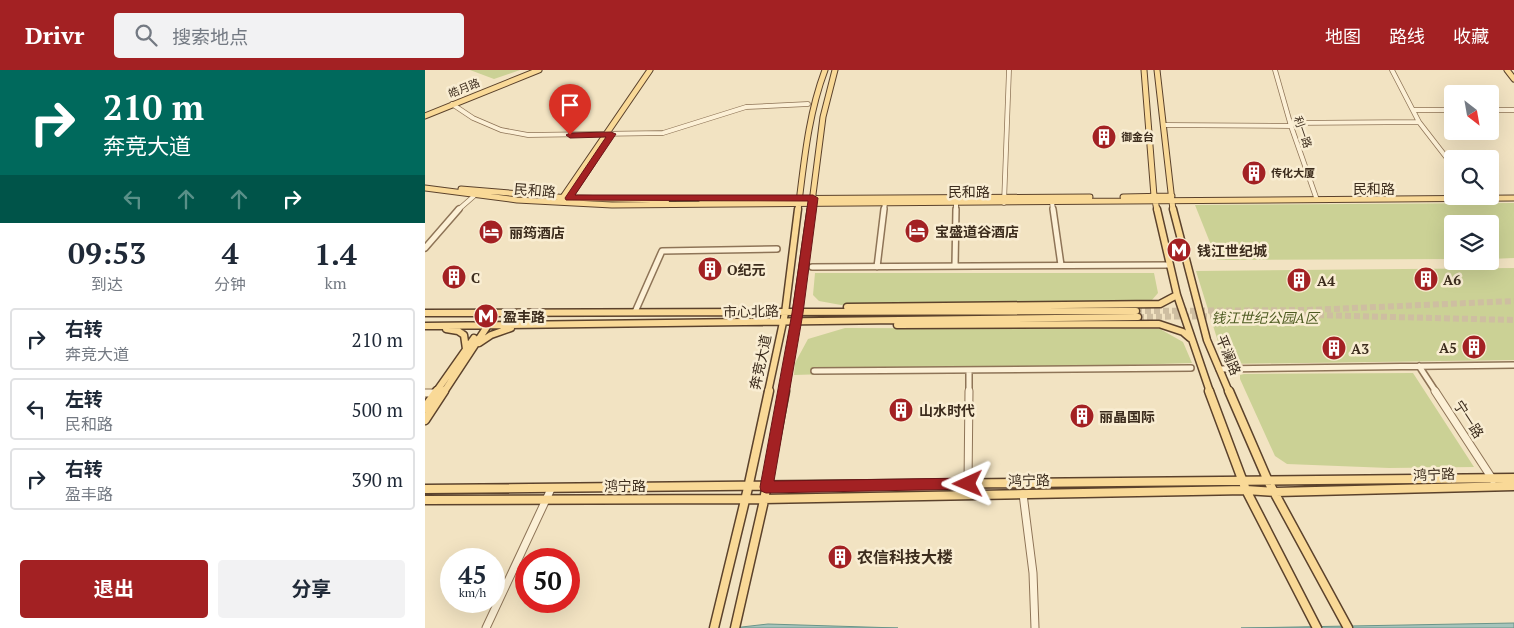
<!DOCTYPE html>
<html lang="zh">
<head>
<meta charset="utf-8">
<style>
  :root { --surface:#fff; --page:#f2f2f3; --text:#1f2937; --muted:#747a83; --line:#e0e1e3; --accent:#a32123 }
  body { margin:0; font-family:"PT Serif","Noto Sans SC",serif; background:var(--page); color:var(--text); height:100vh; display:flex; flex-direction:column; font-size:19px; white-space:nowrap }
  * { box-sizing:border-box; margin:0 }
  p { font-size:16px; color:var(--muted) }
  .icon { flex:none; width:28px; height:28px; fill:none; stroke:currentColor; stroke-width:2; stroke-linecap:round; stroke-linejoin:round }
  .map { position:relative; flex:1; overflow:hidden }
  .details { display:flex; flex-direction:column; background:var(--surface); width:425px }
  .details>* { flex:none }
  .top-card { background:#00695c; color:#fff; overflow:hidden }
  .needle { width:32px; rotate:149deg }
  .fabs { position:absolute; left:1019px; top:15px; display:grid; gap:10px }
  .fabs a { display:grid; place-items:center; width:55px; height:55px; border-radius:5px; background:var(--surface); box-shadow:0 5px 20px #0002; font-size:25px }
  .speed { position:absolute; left:15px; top:478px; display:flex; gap:10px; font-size:25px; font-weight:700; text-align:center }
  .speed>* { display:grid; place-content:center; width:65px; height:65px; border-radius:50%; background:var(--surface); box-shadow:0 5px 20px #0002; line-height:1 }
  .speed small { font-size:12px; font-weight:400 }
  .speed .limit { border:8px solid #d22; background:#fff; color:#111 }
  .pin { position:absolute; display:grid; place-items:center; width:42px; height:42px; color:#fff; margin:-51px -21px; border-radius:50% 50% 50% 0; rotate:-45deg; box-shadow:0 0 5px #0007 }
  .pin .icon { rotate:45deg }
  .me { position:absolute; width:55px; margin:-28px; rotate:269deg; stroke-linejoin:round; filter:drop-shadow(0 0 4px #0008) }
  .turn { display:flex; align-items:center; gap:18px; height:105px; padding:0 20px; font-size:22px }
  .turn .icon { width:65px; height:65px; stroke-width:2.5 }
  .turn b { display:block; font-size:35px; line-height:42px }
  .lanes { display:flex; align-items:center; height:48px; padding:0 20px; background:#0003; justify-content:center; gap:25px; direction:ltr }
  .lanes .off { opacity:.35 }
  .eta { display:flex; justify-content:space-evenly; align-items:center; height:85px; text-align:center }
  .eta b { font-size:30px; font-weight:700; line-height:35px }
  .action { display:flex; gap:10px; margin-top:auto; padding:10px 20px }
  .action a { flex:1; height:58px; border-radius:5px; background:var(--accent); color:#fff; font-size:20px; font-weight:700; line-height:58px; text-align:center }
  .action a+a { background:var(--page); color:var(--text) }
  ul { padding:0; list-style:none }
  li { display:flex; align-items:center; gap:15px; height:62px; margin:0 10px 8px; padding:0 10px; border:2px solid var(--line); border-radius:5px }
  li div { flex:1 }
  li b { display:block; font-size:19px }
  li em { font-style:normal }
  header { display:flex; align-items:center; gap:30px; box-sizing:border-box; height:70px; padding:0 25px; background:var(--accent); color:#fff }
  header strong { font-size:24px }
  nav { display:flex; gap:28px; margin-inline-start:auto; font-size:18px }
  .search { width:350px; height:45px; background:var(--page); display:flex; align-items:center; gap:12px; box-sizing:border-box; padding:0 18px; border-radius:5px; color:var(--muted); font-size:19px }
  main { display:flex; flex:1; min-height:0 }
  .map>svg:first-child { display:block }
  .green { fill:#cbd195 }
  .water { fill:#a5c4bb; stroke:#6a9489 }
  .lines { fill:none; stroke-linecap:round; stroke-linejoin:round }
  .major-tunnel { stroke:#cebea1; stroke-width:6; stroke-dasharray:6 3; stroke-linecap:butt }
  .minor-far2-casing { stroke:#8e7457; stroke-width:5.5 }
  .minor-far1-casing { stroke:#8e7457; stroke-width:8 }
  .minor-casing { stroke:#8e7457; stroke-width:9 }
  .major-far2-casing { stroke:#5b422c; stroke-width:7 }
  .major-far1-casing { stroke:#5b422c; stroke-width:9 }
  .major-casing { stroke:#5b422c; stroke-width:11 }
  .minor-far2 { stroke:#fcf0d6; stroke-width:4 }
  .minor-far1 { stroke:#fcf0d6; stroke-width:5 }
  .minor { stroke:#fcf0d6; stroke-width:7 }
  .major-far2 { stroke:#f9d997; stroke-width:5 }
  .major-far1 { stroke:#f9d997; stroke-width:6 }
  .major { stroke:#f9d997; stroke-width:8 }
  .route { fill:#a32123; stroke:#6a1517 }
  .labels { text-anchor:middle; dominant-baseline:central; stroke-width:5; stroke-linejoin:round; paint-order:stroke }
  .far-street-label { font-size:11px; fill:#3c2c1d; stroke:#f9edd2 }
  .far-poi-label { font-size:11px; font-weight:bold; fill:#3c2c1d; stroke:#f9edd2; text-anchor:start }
  .street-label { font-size:14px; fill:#3c2c1d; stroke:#f9edd2 }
  .poi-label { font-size:14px; font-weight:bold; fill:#3c2c1d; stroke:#f9edd2; text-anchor:start }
  .park-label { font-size:14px; font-style:italic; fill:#4d5b21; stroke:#f9edd2 }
  .near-poi-label { font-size:16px; font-weight:bold; fill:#3c2c1d; stroke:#f9edd2; text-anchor:start }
</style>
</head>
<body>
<header>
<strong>Drivr</strong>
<div class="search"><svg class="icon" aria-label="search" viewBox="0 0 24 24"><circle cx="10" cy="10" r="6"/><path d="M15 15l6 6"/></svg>搜索地点</div>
<nav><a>地图</a><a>路线</a><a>收藏</a></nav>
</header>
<main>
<section class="details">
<div class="top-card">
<div class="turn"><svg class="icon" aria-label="right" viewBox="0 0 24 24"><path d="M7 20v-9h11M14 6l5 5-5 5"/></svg><div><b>210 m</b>奔竞大道</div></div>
<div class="lanes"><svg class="icon off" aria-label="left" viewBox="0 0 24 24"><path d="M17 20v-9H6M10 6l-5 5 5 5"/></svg><svg class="icon off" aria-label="ahead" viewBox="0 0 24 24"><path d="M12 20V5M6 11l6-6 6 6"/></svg><svg class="icon off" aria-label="ahead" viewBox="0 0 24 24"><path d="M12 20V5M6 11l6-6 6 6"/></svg><svg class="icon" aria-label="right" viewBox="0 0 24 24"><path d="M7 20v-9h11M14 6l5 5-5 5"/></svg></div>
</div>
<div class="eta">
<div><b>09:53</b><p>到达</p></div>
<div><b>4</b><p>分钟</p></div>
<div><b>1.4</b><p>km</p></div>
</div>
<ul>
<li><svg class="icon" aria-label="right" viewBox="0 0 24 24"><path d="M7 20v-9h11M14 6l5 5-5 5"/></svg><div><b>右转</b><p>奔竞大道</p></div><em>210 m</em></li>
<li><svg class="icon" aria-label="left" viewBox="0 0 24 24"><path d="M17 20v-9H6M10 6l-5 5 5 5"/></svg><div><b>左转</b><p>民和路</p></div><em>500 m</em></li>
<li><svg class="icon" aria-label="right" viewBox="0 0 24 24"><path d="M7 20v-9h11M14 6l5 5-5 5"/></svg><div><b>右转</b><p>盈丰路</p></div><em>390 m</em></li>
</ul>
<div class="action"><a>退出</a><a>分享</a></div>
</section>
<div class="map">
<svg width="1089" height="558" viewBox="0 0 1089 558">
  <rect width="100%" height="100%" fill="#f2e3c2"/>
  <path class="green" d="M45 0H95L69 9Z
    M1089 133V188L1065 189V154H1028L1027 189 792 190 770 135Z
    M1089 198V290L800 294 771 201Z
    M390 203H729L733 223 727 230 416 235 394 231 388 225Z
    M420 258 735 259 758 272 767 293 369 305 370 293 383 269Z
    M988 303 1049 397 964 398 862 394 850 386 815 309V305L819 304Z"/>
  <path class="water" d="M1089 553V558H816Z
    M343 554 473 558H308Z"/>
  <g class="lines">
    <path class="major-tunnel" d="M711 241 884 240 1089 231
      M713 247 887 245 1089 250"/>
    <defs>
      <path id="minor-far2" d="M850 0 866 56 892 130
        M967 0 994 52 1028 96
        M27 34 48 48 76 60 103 65 238 63 321 37 383 34
        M988 40H1028
        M1065 40H1089
        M865 53 994 52
        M740 55 866 56
        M627 132 628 140
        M579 133 584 0
        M33 140 49 126
        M459 140 460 133
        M531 140V133"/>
      <path id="minor-far1" d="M628 139 636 195
        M0 178 34 139
        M530 196 531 139
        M387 197 745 195
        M452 197 459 139
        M210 242 237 181 352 179
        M994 296 1011 322
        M794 299 1089 295
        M389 301 766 298
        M544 322V300"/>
      <path id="minor" d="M1010 321 1068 410
        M0 323H10
        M543 414 544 321
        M598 424 608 503 610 558
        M61 558 126 419"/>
      <path id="major-far2" d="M719 0 729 126 732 140
        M732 0 748 140
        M1082 0 1089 9
        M0 46 114 0
        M0 118 92 130 187 135 1089 128
        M36 119 144 128 242 130
        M698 127 747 126
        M275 129 665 127
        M136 130 225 0
        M142 131 168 92
        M373 140C379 93 383 45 400 0
        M386 140 398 47 410 0"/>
      <path id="major-far1" d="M732 139 752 225 785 322
        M748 139 782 270 804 322
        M422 237 735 234 752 225
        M0 243 711 241
        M472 255 734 254 758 262 765 268
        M0 256 713 247
        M21 259 33 261 39 265 41 279
        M54 273 66 265 86 258
        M11 322 49 268
        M19 322 71 243
        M343 322 360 243 373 139
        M360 322 386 139"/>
      <path id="major" d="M784 321 821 420 892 558
        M804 321 843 411 923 558
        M0 338 12 321
        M0 350 19 321
        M0 419 1089 408
        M0 430 338 429 821 420 851 422 1089 416
        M289 558 323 418 344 321
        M310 558 338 435 360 321"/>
    </defs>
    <use href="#minor-far2" class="minor-far2-casing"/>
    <use href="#minor-far1" class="minor-far1-casing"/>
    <use href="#minor" class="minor-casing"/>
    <use href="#major-far2" class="major-far2-casing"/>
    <use href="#major-far1" class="major-far1-casing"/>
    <use href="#major" class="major-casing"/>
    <use href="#minor-far2" class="minor-far2"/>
    <use href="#minor-far1" class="minor-far1"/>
    <use href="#minor" class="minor"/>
    <use href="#major-far2" class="major-far2"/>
    <use href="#major-far1" class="major-far1"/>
    <use href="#major" class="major"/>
  </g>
  <path class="route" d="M186 62 191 64 150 125H388L393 128 378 243 349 411 543 408 548 410 550 414 548 419 341 423 336 421 335 417 367 243 383 131 141 130 140 128 181 67 145 68 141 65 145 63Z"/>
  <defs>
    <symbol id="building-disc" viewBox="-11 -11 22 22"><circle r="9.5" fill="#a32123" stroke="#f9edd2"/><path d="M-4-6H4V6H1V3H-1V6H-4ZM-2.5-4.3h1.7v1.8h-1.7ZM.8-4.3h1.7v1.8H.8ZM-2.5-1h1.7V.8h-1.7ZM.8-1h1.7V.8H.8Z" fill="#fff"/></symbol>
    <symbol id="hotel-disc" viewBox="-11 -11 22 22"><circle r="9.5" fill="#a32123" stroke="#f9edd2"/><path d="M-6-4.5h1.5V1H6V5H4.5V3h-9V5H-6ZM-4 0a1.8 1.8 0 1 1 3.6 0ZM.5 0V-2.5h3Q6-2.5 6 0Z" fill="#fff"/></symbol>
    <symbol id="metro-disc" viewBox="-11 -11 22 22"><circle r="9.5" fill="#a32123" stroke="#f9edd2"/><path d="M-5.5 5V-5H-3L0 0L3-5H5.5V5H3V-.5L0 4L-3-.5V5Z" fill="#fff"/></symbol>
  </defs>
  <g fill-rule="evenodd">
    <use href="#building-disc" x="665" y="53" width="28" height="28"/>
    <use href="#building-disc" x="815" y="89" width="28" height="28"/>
    <use href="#hotel-disc" x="478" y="147" width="28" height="28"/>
    <use href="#hotel-disc" x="52" y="148" width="28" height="28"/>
    <use href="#metro-disc" x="740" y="166" width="28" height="28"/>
    <use href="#building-disc" x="271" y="185" width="28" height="28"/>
    <use href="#building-disc" x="15" y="193" width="28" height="28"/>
    <use href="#building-disc" x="987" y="195" width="28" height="28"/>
    <use href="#building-disc" x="860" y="196" width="28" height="28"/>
    <use href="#metro-disc" x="47" y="232" width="28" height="28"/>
    <use href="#building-disc" x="1035" y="263" width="28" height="28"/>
    <use href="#building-disc" x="895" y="264" width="28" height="28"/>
    <use href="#building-disc" x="462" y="326" width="28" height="28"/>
    <use href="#building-disc" x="643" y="332" width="28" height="28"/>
    <use href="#building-disc" x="401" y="473" width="28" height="28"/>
  </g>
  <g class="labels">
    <g class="far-street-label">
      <text transform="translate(39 18) rotate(-22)">皓月路</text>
      <text transform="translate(878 62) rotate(71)">利一路</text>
    </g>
    <g class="far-poi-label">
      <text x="696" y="67">御金台</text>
      <text x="846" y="103">传化大厦</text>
    </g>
    <g class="street-label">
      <text x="949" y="118">民和路</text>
      <text transform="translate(110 120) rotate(5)">民和路</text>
      <text x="544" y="121">民和路</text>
      <text transform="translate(326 241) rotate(-1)">市心北路</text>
      <text transform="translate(804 285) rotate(68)">平澜路</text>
      <text transform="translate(335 292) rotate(-78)">奔竞大道</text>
      <text transform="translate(1044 349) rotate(57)">宁一路</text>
      <text transform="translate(1009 404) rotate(-2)">鸿宁路</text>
      <text transform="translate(604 410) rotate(-1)">鸿宁路</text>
      <text x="200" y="415">鸿宁路</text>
    </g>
    <g class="poi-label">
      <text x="510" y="161">宝盛道谷酒店</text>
      <text x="84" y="162">丽筠酒店</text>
      <text x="772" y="180">钱江世纪城</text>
      <text x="302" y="199">O纪元</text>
      <text x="46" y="207">C</text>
      <text x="1018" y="209">A6</text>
      <text x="892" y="210">A4</text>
      <text x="78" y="246">盈丰路</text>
      <text x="1032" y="277" text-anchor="end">A5</text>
      <text x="926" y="278">A3</text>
      <text x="494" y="340">山水时代</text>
      <text x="674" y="346">丽晶国际</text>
    </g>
    <g class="park-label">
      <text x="840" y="247">钱江世纪公园A区</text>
    </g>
    <g class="near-poi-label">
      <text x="432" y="487">农信科技大楼</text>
    </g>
  </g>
</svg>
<div class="fabs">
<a><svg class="needle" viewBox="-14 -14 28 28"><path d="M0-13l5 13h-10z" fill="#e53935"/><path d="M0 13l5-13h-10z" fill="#747a83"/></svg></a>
<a><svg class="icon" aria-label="search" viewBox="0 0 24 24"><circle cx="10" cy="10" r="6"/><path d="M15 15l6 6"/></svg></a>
<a><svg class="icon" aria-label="layers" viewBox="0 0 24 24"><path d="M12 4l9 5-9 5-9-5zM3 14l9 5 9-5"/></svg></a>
</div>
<div class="speed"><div>45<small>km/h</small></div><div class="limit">50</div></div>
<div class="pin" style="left:145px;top:65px;background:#d93025"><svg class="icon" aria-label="arrive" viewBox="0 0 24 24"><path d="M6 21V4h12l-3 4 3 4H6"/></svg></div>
<svg class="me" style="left:543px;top:414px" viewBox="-20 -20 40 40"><path d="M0-17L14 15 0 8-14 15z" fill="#a32123" stroke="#fff" stroke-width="4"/></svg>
</div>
</main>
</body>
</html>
